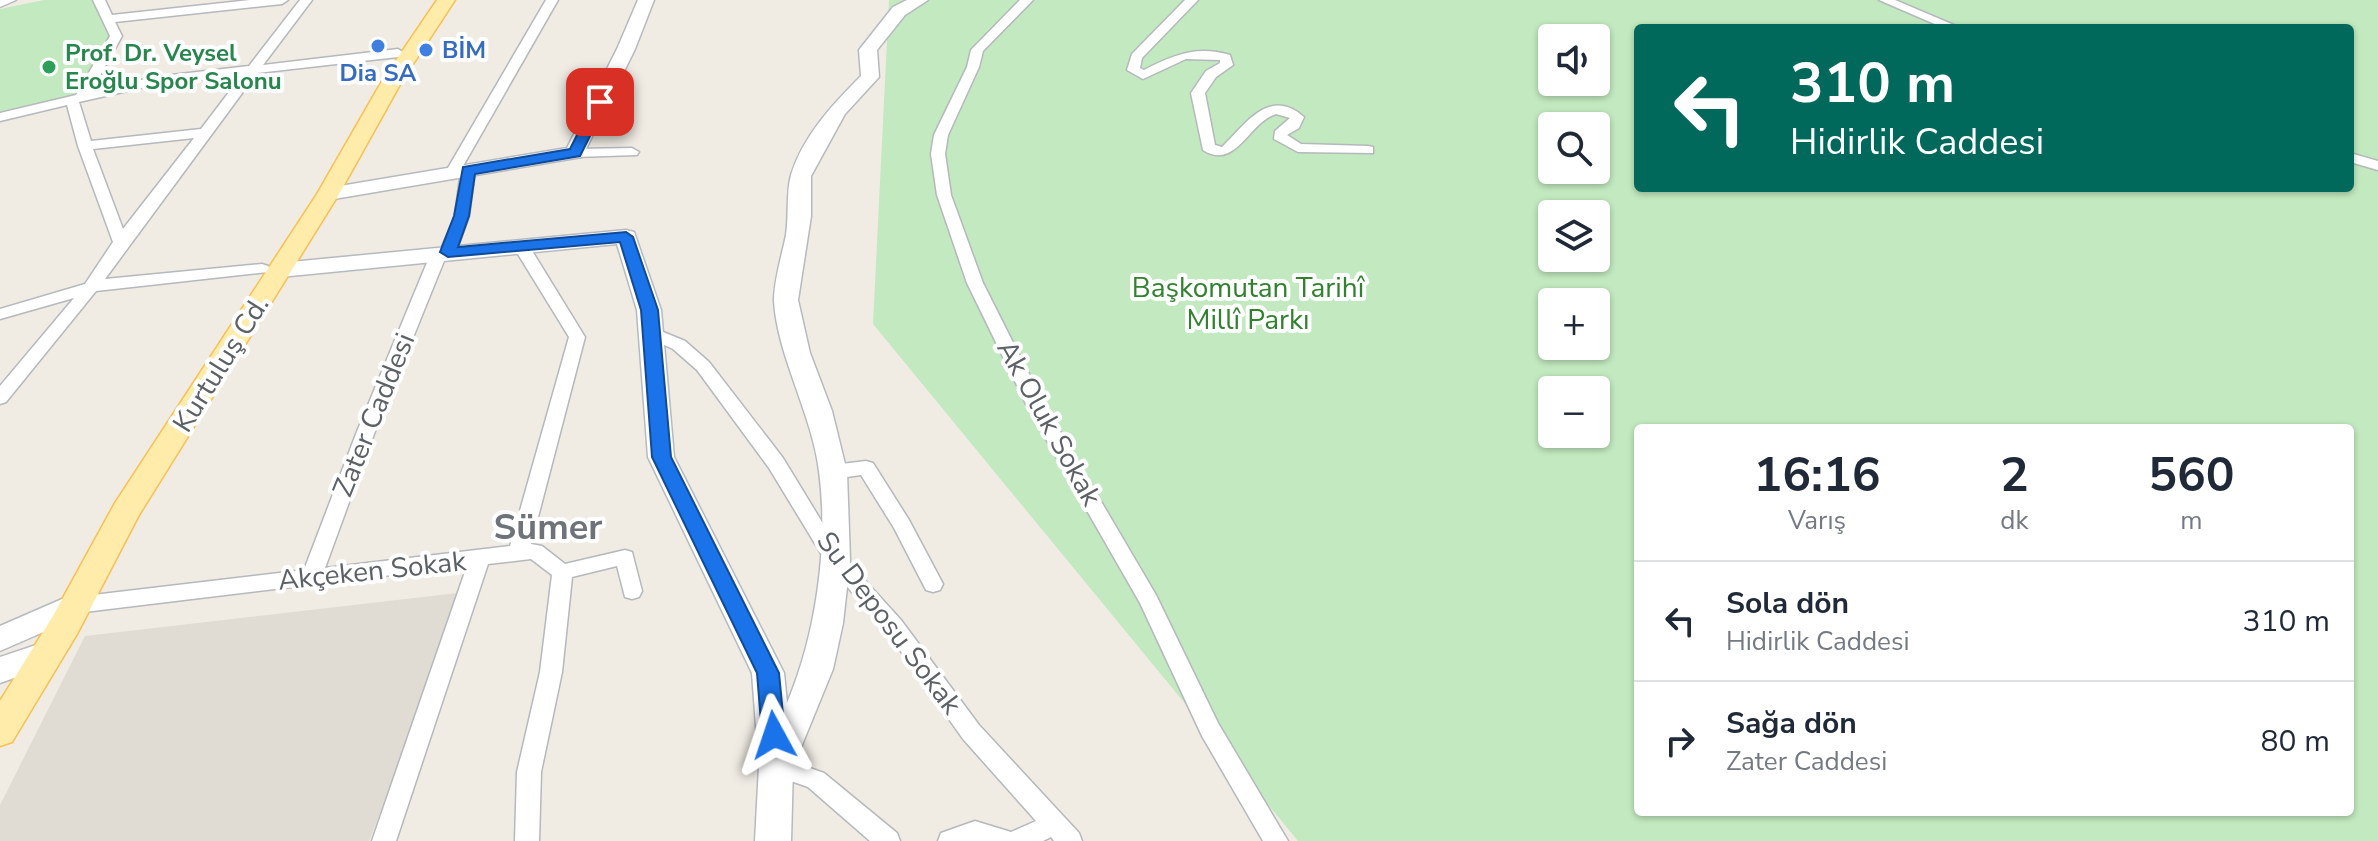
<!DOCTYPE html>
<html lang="tr">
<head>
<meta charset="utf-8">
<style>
  :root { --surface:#fff; --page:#f6f6f7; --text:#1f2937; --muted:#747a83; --line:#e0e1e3 }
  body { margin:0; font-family:"Nunito Sans",sans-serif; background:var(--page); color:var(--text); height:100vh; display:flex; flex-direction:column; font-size:30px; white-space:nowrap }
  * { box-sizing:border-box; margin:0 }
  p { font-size:26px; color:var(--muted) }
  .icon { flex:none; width:44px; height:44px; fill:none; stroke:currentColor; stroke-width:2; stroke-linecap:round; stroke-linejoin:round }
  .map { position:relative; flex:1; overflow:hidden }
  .drawer { position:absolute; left:1634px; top:424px; width:720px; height:392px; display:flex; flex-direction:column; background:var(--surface); border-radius:8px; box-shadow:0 2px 6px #0004 }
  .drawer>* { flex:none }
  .guide { position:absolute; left:1634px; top:24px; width:720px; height:168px; border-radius:8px; box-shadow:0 2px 6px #0004; background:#00695c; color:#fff; overflow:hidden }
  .controls { position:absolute; left:1538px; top:24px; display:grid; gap:16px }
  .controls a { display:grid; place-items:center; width:72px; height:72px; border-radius:8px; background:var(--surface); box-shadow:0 2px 6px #0004; font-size:40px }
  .pin { position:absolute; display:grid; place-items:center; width:68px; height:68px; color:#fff; margin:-34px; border-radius:16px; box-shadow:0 4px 12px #0006 }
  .me { position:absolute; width:88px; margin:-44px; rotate:355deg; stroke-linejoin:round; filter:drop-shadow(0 0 6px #0008) }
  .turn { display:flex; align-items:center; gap:28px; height:168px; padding:0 24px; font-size:36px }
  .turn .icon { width:104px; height:104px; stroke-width:2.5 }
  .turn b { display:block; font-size:56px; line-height:68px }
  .eta { display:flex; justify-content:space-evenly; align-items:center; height:136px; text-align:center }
  .eta b { font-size:48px; font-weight:700; line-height:56px }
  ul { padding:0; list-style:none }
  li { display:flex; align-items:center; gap:24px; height:120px; padding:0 24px; border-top:2px solid var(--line) }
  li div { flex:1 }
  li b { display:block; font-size:30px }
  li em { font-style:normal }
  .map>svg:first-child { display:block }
  .education { fill:#e0dbd3 }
  .green { fill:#c2e9bf; fill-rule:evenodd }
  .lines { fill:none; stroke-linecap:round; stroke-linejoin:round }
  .street-casing { stroke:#b5b8bc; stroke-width:3 }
  .secondary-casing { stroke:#b6babf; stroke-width:3 }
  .primary-casing { stroke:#fabf53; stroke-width:3 }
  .street { fill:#fff; fill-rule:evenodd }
  .secondary { fill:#fff; fill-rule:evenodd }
  .primary { fill:#ffebaa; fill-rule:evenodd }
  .route { fill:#1a73e8; stroke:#114b97; stroke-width:2 }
  .shop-dot { fill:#3f7fe0; stroke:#fff; stroke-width:3 }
  .leisure-dot { fill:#2e9e5b; stroke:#fff; stroke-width:3 }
  .labels { text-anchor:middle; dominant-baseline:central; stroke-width:8; stroke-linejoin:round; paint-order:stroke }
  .far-shop-label { font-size:24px; font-weight:bold; fill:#366cbe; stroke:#fff; text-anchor:start }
  .far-leisure-label { font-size:24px; font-weight:bold; fill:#27864d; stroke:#fff; text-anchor:start }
  .park-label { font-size:28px; fill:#30822f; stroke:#fff }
  .street-label { font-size:28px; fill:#5c6166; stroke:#fff }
  .district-label { font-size:36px; font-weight:bold; fill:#6d7378; stroke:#fff }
</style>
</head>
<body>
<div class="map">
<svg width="2378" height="841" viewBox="0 0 2378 841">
  <rect width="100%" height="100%" fill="#f0ece4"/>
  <path class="education" d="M466 592 369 841H0V805L85 636Z"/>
  <path class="green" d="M44 0H99L116 36 81 98 0 117V9Z
    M889 0H2378V841H1298L873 324ZM1638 28H2350V188H1638ZM1552 38H1596V82H1552ZM1552 126H1596V170H1552ZM1552 214H1596V258H1552ZM1552 302H1596V346H1552ZM1552 390H1596V434H1552ZM1638 428H2350V812H1638Z"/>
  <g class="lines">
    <defs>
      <path id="street" d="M93 0H105L112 15 250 0H288L282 4 115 22 122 36 91 92 154 77 249 66 300 0H312L263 65 398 49 404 53 398 57 257 73 105 279 262 264 268 266 270 269 268 272 96 291 6 402 0 404V386L74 298 0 319V309L85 284 113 242 78 146 67 105 0 121V113L76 95 110 36ZM242 75 201 129 91 141 79 102 154 85ZM194 138 123 229 93 149Z
        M546 0H558L459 173 452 177 447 176 445 173Z
        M1020 0H1033L983 51 979 67 948 135 945 154 951 195 983 283 1045 406 1156 595 1218 723 1288 841H1263L1202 736 1140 603 1027 406 967 283 937 195 931 154 934 135 967 67 971 50Z
        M1185 0H1198L1142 58 1140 68 1144 70C1173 55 1197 45 1230 55L1233 65 1216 77 1205 93 1215 145 1222 147C1245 125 1269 86 1304 117L1299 128 1287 135 1301 144 1368 146 1373 147V153L1298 152 1274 139 1275 131 1290 118 1276 114C1248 123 1236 171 1203 150L1191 93 1206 71 1220 63V60L1186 59 1143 79 1127 70 1132 54Z
        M1879 0H1895L1961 28H1944Z
        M632 148 639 152 637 155 575 157 568 153 575 149Z
        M2350 153 2378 161V170L2350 162Z
        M468 166 475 170 469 216 456 252 446 256 374 434 325 568 510 546 569 337 513 246 521 241 529 246 585 337 531 544 542 546 565 564 625 550 632 552 642 591 639 597 632 599 625 597 617 566 572 577 562 672 541 772 539 841H515L517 772 540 672 552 575 531 559 488 564 396 841H372L467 566 76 613 69 611 66 605 69 599 76 597 304 570 356 434 431 253 441 249 455 216 461 170Z
        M651 327 685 341 709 362 783 458 842 555 901 620 979 725 1079 833 1082 841H1054L1051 837 1043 841H938L941 833 975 821 1011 832 1036 821 963 739 887 632 828 565 769 468 697 370 673 349 645 336 643 332 645 328Z
        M866 461 873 463 909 520 943 584 940 590 933 592 926 590 894 528 861 475 833 479 824 472 833 465Z
        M776 756 824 773 897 833 900 841H870L808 787 768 773 764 766 768 759Z"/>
      <path id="secondary" d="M0 0H16L0 7Z
        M638 0H654L635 49 582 157 328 200 317 194 328 188 567 148 617 49Z
        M907 0H928L905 15 877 50 879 77 845 114 811 176V216L798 300 810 353 832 411 847 472 850 560 843 623 833 669 793 767 791 841H755L759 766 752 673 648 457 637 310 617 244 280 277 272 275 269 270 272 265 280 263 626 230 634 232 661 310 674 457 784 673 787 703C816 635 829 545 819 471 812 414 777 355 774 301 774 280 782 255 786 235 789 216 786 193 791 175 803 136 833 104 861 76L859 50 893 7Z
        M76 593 87 597 91 605 87 613 0 651V626Z
        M48 641 59 644 64 653 59 662 0 683V657Z"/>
      <path id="primary" d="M437 0H455L402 81 339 194 139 515 77 634 12 742 0 746V701L53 616 115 503 317 194 382 81Z"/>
    </defs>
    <use href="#street" class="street-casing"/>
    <use href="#secondary" class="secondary-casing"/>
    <use href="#primary" class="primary-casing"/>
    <use href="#street" class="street"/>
    <use href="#secondary" class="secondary"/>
    <use href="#primary" class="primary"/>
  </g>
  <path class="route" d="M595 99 607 102 580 156 475 174 469 216 458 247 626 232 633 237 658 310 671 457 779 673 785 735 782 742 774 745 765 742 762 735 757 673 652 457 641 310 620 242 448 257 440 252 454 216 463 167 570 149Z"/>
  <g class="shop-dot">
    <circle cx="378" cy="46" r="8"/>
    <circle cx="426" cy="50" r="8"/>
  </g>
  <circle class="leisure-dot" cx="49" cy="67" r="8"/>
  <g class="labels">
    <g class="far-shop-label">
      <text x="442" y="50">BİM</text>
      <text x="378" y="73" text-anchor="middle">Dia SA</text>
    </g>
    <g class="far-leisure-label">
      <text x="65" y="53">Prof. Dr. Veysel<tspan x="65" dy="28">Eroğlu Spor Salonu</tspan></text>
    </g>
    <g class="park-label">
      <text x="1248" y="288">Başkomutan Tarihî<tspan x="1248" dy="32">Millî Parkı</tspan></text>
    </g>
    <g class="street-label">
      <text transform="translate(221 364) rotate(-58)">Kurtuluş Cd.</text>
      <text transform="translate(374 415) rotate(-68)">Zater Caddesi</text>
      <text transform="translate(1049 423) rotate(61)">Ak Oluk Sokak</text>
      <text transform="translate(372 571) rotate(-6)">Akçeken Sokak</text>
      <text transform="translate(889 623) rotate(53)">Su Deposu Sokak</text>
    </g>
    <g class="district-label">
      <text x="548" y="527">Sümer</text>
    </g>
  </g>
</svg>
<div class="controls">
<a><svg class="icon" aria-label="sound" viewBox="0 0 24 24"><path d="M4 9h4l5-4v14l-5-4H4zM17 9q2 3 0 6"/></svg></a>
<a><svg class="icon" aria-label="search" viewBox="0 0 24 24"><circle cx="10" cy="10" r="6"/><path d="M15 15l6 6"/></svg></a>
<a><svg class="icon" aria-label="layers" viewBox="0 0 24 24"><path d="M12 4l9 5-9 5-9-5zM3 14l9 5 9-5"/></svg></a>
<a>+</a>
<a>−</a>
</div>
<div class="pin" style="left:600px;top:102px;background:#d93025"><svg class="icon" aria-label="arrive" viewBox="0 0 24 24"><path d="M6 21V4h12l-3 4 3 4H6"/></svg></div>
<svg class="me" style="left:774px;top:735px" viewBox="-20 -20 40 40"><path d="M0-17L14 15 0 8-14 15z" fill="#1a73e8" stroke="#fff" stroke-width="4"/></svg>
<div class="guide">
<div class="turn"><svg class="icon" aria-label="left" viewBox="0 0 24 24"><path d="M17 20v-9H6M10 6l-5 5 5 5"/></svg><div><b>310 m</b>Hidirlik Caddesi</div></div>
</div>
<section class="drawer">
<div class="eta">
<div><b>16:16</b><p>Varış</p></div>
<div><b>2</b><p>dk</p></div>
<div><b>560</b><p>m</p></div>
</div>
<ul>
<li><svg class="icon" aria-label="left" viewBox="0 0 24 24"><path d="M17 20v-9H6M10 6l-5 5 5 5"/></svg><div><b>Sola dön</b><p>Hidirlik Caddesi</p></div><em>310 m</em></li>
<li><svg class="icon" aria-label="right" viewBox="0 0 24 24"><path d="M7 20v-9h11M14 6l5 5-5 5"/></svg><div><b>Sağa dön</b><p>Zater Caddesi</p></div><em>80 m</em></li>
</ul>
</section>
</div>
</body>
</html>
